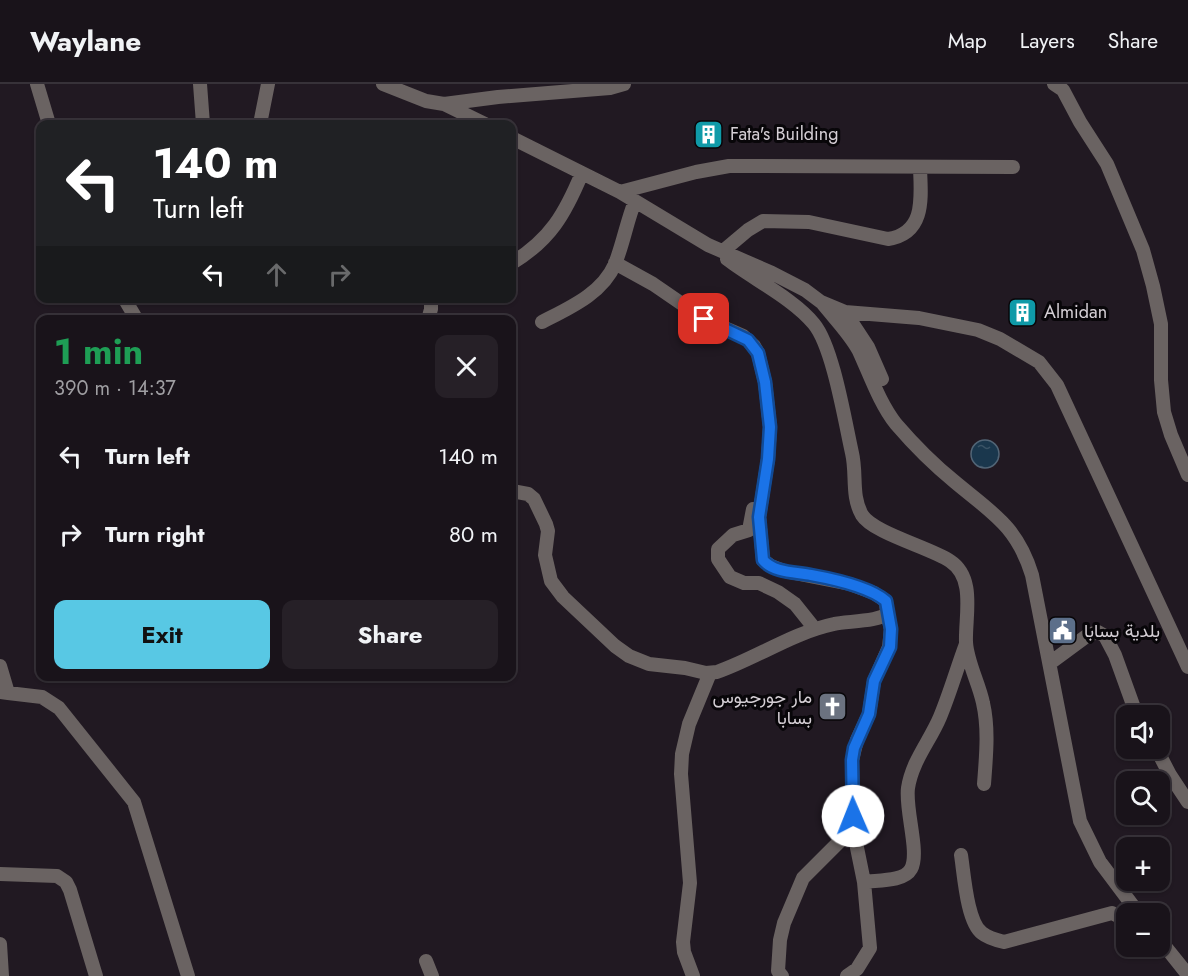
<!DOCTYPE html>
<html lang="en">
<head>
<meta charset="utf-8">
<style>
  :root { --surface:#19131a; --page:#262027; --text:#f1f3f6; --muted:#9f9ea2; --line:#373239; --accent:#58c8e4 }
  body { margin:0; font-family:Jost,Vazirmatn,sans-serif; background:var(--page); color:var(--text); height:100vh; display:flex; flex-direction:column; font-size:22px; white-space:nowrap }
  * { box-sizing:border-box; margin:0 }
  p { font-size:20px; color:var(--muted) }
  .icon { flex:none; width:33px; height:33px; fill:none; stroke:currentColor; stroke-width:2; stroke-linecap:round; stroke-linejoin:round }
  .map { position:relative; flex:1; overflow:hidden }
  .sheet { position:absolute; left:36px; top:231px; width:480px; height:366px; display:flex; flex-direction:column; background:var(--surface); border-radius:12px; box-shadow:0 2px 4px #0004,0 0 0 2px var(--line) }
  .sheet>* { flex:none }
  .top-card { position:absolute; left:36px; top:36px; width:480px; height:183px; border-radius:12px; box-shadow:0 2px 4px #0004,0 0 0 2px var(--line); background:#202124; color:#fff; overflow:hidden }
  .fabs { position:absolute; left:1116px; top:621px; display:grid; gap:12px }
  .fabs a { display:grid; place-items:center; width:54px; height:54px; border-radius:12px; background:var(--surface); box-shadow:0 2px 4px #0004,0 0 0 2px var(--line); font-size:30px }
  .pin { position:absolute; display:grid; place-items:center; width:51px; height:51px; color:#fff; margin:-26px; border-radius:12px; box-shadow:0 3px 9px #0006 }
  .me { position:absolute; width:66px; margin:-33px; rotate:359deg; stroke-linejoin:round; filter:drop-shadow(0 0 4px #0008) }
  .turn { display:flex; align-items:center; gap:21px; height:126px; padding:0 18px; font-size:27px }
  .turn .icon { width:78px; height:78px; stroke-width:2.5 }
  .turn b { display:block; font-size:42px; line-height:51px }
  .lanes { display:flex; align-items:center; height:57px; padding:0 18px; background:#0003; justify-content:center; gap:30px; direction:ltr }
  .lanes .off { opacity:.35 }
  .round { display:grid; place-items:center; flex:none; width:63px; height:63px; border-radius:12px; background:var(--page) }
  .overview { display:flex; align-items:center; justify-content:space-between; height:102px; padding:0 18px }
  h1 { font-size:36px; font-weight:700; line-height:45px; color:#1e9e55 }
  .button { display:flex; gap:12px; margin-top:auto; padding:12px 18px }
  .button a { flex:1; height:69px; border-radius:12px; background:var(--accent); color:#111; font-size:24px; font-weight:700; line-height:69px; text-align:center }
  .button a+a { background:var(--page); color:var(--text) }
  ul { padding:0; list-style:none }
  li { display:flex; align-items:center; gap:18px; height:78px; padding:0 18px }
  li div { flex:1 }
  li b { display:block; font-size:22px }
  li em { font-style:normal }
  header { display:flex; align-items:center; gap:36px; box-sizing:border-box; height:84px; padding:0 30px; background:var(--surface); border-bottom:2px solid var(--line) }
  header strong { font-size:28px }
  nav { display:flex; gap:33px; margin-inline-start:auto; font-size:21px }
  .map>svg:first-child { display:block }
  .water { fill:url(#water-ripples); stroke:#526576; stroke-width:1.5 }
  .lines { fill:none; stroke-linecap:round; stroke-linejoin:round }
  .minor { stroke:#6a6362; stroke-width:14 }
  .route-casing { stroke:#114b97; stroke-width:15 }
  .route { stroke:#1a73e8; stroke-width:10 }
  .labels { text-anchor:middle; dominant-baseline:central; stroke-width:6; stroke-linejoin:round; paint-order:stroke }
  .poi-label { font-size:18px; fill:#d5cfd5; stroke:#080609; text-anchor:start }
</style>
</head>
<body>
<header>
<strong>Waylane</strong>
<nav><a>Map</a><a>Layers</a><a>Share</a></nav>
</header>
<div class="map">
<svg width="1188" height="892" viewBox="0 0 1188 892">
  <defs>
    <pattern id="water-ripples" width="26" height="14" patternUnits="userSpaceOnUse" patternTransform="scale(1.5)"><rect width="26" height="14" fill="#1a374d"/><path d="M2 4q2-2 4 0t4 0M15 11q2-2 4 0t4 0" fill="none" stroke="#3a5366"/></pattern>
  </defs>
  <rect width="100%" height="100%" fill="#211922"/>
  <path class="water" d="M971 370a14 14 0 1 1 28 0a14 14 0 1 1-28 0Z"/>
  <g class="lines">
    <path class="minor" d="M37 0 49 40
      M200 0 203 40
      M383 0 426 17 444 20 485 40
      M1054 0 1063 6 1080 38 1107 80 1143 166 1153 202 1161 240V296L1164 328 1171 351 1188 391
      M444 20 498 13 610 4 624 0
      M260 40 268 0
      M512 54 620 108 708 161 772 189 805 206 821 218 845 228 919 234 978 246 1000 255 1039 278 1057 301 1188 583
      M620 108 696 88 729 82 1013 83
      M723 167 748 146 763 137 809 138 888 155C926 149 921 113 920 84
      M727 175C753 195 794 215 814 240 833 263 845 338 852 369 857 390 851 412 862 431 873 449 931 464 950 477 976 494 965 532 966 558 967 578 979 599 983 619 989 645 986 673 984 700
      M512 179C550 156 565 130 582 89
      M124 214 137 236
      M823 220C835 235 850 250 859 267 870 291 880 320 896 340 914 361 934 381 955 398 992 429 1017 442 1032 491L1080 737 1100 778 1139 830
      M845 228 868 263 882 295
      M428 236 431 225V214
      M542 238C569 224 602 210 615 180 623 160 627 137 635 117
      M512 407 528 410 534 415 546 440 548 447 545 471 551 497 563 513 615 562 629 572 649 580 685 584 706 589 717 588C757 574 792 549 834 540 846 537 880 538 887 529L886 517 874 509 850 500 784 487 771 482 763 476 759 433 768 375 770 343 765 298 758 269 754 262 743 252 704 235 653 200 615 179
      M753 425 749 446 733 451 718 465V475L730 493 744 499H759L778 508 795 520 815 545
      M1050 579 1088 551 1098 548 1105 552 1115 571 1137 632
      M0 582 8 609 0 608
      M8 609 42 613 59 624 134 718 188 892
      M1156 664 1170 691 1188 718
      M961 771C964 790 967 838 982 849 988 854 996 856 1004 858L1112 829 1126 836
      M0 790 57 792 66 798 70 806 96 892
      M864 798C877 796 904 798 911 785 920 769 905 726 908 704 912 677 930 657 940 633 950 609 957 584 966 560
      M1160 856 1188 891
      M0 860 2 892
      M426 877 432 892
      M693 892 684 868 683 858 690 799 681 690 682 670 689 640 710 589
      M782 892 778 887 780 856 784 839 803 794 853 744
      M847 892 857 885 870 864 864 798 853 744 852 676 857 656 869 630 874 597 889 563 891 545 887 529"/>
  </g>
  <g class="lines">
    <defs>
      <path id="route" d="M704 235 748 256 758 269 765 298 770 343 768 375 759 433 763 476C774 489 796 488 811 491 833 495 870 503 886 517L891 545 890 563 874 597 869 630 854 664 852 676 853 732"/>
    </defs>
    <use href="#route" class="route-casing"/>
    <use href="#route" class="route"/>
  </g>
  <defs>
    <symbol id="building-square" viewBox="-11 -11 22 22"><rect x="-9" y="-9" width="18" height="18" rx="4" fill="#0f9aa8" stroke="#080609"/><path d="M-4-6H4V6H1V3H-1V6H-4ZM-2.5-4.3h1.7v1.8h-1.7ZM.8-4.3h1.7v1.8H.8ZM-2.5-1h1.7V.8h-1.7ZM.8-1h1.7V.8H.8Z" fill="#fff"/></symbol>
    <symbol id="civic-square" viewBox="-11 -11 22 22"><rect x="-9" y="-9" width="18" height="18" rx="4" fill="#5c6f8a" stroke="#080609"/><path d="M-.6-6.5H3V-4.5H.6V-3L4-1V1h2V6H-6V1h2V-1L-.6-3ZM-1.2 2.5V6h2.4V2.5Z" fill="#fff"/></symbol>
    <symbol id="church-square" viewBox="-11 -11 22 22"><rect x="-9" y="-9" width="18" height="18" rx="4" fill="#6b7280" stroke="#080609"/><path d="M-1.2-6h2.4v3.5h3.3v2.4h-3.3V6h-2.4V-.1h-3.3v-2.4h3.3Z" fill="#fff"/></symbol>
  </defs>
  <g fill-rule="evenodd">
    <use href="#building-square" x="692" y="34" width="33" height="33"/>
    <use href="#building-square" x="1006" y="212" width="33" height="33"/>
    <use href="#civic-square" x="1046" y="530" width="33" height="33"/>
    <use href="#church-square" x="816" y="606" width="33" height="33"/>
  </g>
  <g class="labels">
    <g class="poi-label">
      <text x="730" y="50">Fata's Building</text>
      <text x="1044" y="228">Almidan</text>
      <text x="1084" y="547">بلدية بسابا</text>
      <text x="812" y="613" text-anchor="end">مار جورجيوس<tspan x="812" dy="21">بسابا</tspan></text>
    </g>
  </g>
</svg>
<div class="fabs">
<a><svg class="icon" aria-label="sound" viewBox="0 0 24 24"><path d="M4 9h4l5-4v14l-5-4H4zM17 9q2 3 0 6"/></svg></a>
<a><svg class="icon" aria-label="search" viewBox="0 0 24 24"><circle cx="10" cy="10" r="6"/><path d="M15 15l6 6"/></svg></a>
<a>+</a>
<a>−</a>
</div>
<div class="pin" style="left:704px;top:235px;background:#d93025"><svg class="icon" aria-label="arrive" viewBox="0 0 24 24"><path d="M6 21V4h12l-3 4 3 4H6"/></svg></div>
<svg class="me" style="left:853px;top:732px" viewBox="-20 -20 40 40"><circle r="19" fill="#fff"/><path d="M0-13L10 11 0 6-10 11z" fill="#1a73e8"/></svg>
<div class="top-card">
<div class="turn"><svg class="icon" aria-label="left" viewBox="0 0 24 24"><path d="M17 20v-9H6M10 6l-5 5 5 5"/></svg><div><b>140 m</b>Turn left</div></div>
<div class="lanes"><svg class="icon" aria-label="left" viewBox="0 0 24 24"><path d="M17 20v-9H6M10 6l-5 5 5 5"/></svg><svg class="icon off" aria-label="ahead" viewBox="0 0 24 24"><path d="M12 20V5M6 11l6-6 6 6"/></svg><svg class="icon off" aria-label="right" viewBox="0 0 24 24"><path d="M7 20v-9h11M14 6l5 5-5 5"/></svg></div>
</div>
<section class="sheet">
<div class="overview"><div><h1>1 min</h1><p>390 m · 14:37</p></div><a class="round"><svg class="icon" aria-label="close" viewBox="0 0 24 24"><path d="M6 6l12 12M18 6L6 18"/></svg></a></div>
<ul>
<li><svg class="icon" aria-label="left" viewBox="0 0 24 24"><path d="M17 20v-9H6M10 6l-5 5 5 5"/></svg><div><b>Turn left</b></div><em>140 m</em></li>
<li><svg class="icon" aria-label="right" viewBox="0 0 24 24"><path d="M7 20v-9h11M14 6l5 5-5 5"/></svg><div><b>Turn right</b></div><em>80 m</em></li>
</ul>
<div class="button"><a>Exit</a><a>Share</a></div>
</section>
</div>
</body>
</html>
